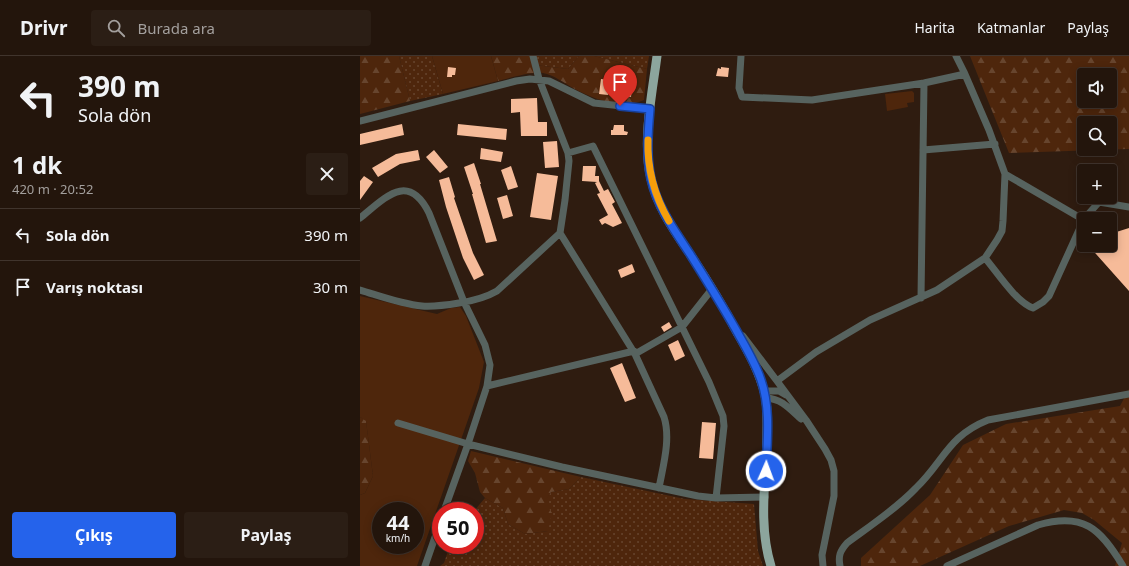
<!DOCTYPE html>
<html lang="tr">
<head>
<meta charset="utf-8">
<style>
  :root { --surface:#23150c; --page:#2b1e15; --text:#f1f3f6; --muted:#a39f9d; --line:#40342d; --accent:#2563eb }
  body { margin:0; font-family:"Noto Sans",sans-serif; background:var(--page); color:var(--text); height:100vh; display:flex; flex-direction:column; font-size:15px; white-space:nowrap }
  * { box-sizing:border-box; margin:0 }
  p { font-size:13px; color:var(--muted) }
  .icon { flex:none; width:22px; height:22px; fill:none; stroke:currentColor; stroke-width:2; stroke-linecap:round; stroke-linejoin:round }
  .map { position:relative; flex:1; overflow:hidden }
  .drawer { display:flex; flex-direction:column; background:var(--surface); width:360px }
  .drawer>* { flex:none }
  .top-card { background:#23150c; color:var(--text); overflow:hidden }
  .tools { position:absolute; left:717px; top:12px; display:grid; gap:8px }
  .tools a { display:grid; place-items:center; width:40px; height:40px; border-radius:4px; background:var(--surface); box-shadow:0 2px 10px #0003,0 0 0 1px var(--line); font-size:20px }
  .speed { position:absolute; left:12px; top:446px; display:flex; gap:8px; font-size:20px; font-weight:700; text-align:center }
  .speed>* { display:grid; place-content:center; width:52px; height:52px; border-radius:50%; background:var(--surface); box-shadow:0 2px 10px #0003,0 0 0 1px var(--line); line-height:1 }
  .speed small { font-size:10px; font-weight:400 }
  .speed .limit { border:6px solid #d22; background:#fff; color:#111 }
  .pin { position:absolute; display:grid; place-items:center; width:34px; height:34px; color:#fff; margin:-41px -17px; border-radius:50% 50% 50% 0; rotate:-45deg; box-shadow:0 0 4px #0007 }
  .pin .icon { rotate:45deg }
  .me { position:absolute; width:44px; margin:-22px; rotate:2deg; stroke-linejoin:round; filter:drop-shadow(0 0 3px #0008) }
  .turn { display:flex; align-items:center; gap:14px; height:84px; padding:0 12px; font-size:18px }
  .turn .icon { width:52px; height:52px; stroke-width:2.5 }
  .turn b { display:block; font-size:28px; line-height:34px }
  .round { display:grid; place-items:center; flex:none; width:42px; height:42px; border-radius:4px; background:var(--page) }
  .headline { display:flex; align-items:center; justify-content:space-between; height:68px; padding:0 12px }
  h1 { font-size:24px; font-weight:700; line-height:30px }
  .action { display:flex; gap:8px; margin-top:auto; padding:8px 12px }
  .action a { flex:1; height:46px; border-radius:4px; background:var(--accent); color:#fff; font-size:16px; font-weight:700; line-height:46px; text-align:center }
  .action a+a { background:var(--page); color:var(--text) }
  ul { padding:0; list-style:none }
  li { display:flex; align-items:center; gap:12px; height:52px; padding:0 12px; border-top:1px solid var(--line) }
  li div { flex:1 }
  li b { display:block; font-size:15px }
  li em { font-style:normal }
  header { display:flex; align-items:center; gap:24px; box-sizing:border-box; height:56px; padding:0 20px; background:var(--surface); border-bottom:1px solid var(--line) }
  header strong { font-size:19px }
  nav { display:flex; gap:22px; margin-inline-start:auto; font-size:14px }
  .search { width:280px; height:36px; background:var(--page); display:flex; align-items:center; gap:10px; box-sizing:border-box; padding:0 14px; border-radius:4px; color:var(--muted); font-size:15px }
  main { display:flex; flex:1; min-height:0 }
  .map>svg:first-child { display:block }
  .grass { fill:url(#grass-dots) }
  .forest { fill:url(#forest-firs); fill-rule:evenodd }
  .garden { fill:#4e260c; fill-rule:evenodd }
  .building { fill:#f6bb99 }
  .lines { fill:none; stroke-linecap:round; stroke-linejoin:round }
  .minor { stroke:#57635f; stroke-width:7 }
  .major { stroke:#8ca59d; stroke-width:9 }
  .route-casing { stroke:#184099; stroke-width:10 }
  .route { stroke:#2563eb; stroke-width:7 }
  .slow { stroke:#f59e0b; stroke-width:7 }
</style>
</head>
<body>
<header>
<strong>Drivr</strong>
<div class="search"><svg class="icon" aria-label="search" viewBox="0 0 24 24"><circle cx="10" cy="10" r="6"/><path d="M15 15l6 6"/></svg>Burada ara</div>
<nav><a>Harita</a><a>Katmanlar</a><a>Paylaş</a></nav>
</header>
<main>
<section class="drawer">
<div class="top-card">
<div class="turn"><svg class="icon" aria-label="left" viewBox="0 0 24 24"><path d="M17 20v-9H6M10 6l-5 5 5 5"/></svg><div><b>390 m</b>Sola dön</div></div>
</div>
<div class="headline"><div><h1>1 dk</h1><p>420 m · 20:52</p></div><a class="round"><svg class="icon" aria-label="close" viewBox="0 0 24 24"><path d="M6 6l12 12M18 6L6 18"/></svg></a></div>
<ul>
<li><svg class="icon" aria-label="left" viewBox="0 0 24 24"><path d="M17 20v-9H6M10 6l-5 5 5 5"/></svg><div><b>Sola dön</b></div><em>390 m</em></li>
<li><svg class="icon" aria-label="arrive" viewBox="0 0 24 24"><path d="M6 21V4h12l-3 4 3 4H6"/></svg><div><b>Varış noktası</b></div><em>30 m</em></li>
</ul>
<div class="action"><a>Çıkış</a><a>Paylaş</a></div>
</section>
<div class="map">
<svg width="769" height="510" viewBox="0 0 769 510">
  <defs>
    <pattern id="grass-dots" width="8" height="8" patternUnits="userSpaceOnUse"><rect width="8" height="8" fill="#4e260c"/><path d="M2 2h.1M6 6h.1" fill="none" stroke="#67452e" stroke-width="1.8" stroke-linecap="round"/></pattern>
    <pattern id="forest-firs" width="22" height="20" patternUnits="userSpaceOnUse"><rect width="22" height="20" fill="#4e260c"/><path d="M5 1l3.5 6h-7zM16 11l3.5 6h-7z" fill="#67452e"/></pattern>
  </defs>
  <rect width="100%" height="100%" fill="#2f1c10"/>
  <path class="grass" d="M39 0H72L83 38 50 45Z
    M169 0H222H219L208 13 175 9Z
    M234 0H289L287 13Z
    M221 421 325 443 394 448 398 495 403 510H80L84 507 90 489H115V455H114L125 442 143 452 148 468 165 478 188 475 184 446 191 436 209 433Z"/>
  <path class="forest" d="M0 0H39L50 45 0 58Z
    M131 0H169L175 9 208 13 219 0H234L287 13 284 44C262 54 233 43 213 32 204 27 194 19 183 17 172 15 149 22 138 25Z
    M610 0H769V93L649 97ZM724 19H750V45H724ZM724 67H750V93H724Z
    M769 333V510H755L762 487 734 464 722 457 704 454 649 470 560 510H501V502L570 439 603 389 646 368 760 350Z
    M0 361 6 364 13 420 5 437 0 439Z
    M111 395 221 421 209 433 191 436 185 446 192 457 188 475 165 478 148 468 143 452 125 442 120 436 115 417 108 405Z"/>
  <path class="garden" d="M72 0H131L138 25 83 38Z
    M552 35 554 37V46L547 47 548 51 527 55 525 38Z
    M0 240 77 258 91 252 100 251 106 260 124 306 119 332 57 510H0V439L5 437 13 420 6 365 0 361ZM21 455H55V489H21Z"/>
  <path class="building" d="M88 11 96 12 95 19H92V21H87Z
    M361 11 369 12 368 21 356 20 358 12 361 13Z
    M241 23 250 24 248 39 239 38Z
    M260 29 272 31 271 41 259 39Z
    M177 42 178 66H187V80H161L160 56 151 57V43Z
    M42 68 44 79 0 89V78Z
    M98 68 147 73 146 84 97 79Z
    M254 69H264V75L268 76 267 79H251V74H253Z
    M197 85 199 111 185 112 183 86Z
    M121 92 143 96 141 106 120 103Z
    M58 94 60 104 40 108 18 121 12 112 36 98Z
    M74 94 88 111 80 117 66 101Z
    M114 107 121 128H120L137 185 126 187 112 138H113L104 111Z
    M151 110 158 131 148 134 141 114Z
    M223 110H236L235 120H239V125L244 135 248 133 255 146 252 148 262 167 253 171 245 167 242 169 239 164 248 159 237 138 240 137 235 127 237 126 222 125Z
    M177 117 198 120 191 164 170 161Z
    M4 120 13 126 0 144V125Z
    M89 121 95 141 94 142 113 197 124 219 114 224 103 202 86 151 79 124Z
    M147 139 153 160 143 163 137 142Z
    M769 172V235L728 189H750V178Z
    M272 208 275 216 261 222 258 214Z
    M309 266 312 271 304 276 301 271Z
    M318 284 325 300 315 305 308 289Z
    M262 307 276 342 265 346 250 312Z
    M342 366 356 367 353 403 339 402Z"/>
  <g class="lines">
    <path class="minor" d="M381 0 379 32 382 41 452 44 564 27 605 18
      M0 65 156 25 170 23 189 25 234 47 290 53
      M563 94 635 88
      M208 97 233 90 349 326 363 360 364 370 356 442
      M645 118 724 164
      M0 162C25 142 48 115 69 157L104 246 125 289 130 309 127 330 108 388 202 411 338 440 356 442 405 441
      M724 163 739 146 769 151
      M200 177 275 298 304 361C311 383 303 410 299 432
      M625 202C637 216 656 246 673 252L683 246 689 240 724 163
      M0 234C20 240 41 248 62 250 75 251 87 249 99 247 112 245 125 242 137 235L200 177 205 144 209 105 208 97 179 23 173 0
      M561 242 564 27
      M383 280 417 325 446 364 465 393 471 404 474 415V440L462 499 463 510
      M275 298 322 271 352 233
      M417 325 456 296 510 264 577 234 625 202 637 184 642 175 643 165 645 118 629 74 604 16 596 0
      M127 330 274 295
      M404 335H419L426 339
      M406 342C422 343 429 352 441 363
      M38 367 108 388 84 455
      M65 510 81 464
      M480 510C478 500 480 495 487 487 510 470 536 453 556 432 584 405 588 380 628 364L769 338
      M587 510 678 469C723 456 740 472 763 510"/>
    <path class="major" d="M297 0C292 39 282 85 291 123 297 150 313 173 328 195 346 222 363 250 378 278 389 297 400 317 405 339 408 352 407 367 407 381 406 423 398 469 411 510"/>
  </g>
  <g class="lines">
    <defs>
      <path id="route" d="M260 50 290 53C288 76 286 100 291 123 297 150 314 174 330 198 347 225 364 252 380 281 388 295 396 309 401 324 411 353 407 385 406 415"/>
    </defs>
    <use href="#route" class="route-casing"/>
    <use href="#route" class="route"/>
    <path class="slow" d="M288 84C287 114 294 139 309 165"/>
  </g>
</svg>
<div class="tools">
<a><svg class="icon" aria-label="sound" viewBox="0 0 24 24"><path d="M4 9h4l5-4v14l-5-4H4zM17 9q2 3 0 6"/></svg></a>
<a><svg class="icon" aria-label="search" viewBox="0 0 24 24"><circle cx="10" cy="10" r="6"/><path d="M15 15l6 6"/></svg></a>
<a>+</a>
<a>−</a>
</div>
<div class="speed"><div>44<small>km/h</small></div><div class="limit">50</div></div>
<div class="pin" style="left:260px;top:50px;background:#d93025"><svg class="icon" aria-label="arrive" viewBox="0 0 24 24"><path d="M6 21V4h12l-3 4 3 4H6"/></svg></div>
<svg class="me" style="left:406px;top:415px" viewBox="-20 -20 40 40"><circle r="17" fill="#2563eb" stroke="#fff" stroke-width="3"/><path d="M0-11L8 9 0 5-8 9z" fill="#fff"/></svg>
</div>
</main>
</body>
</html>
